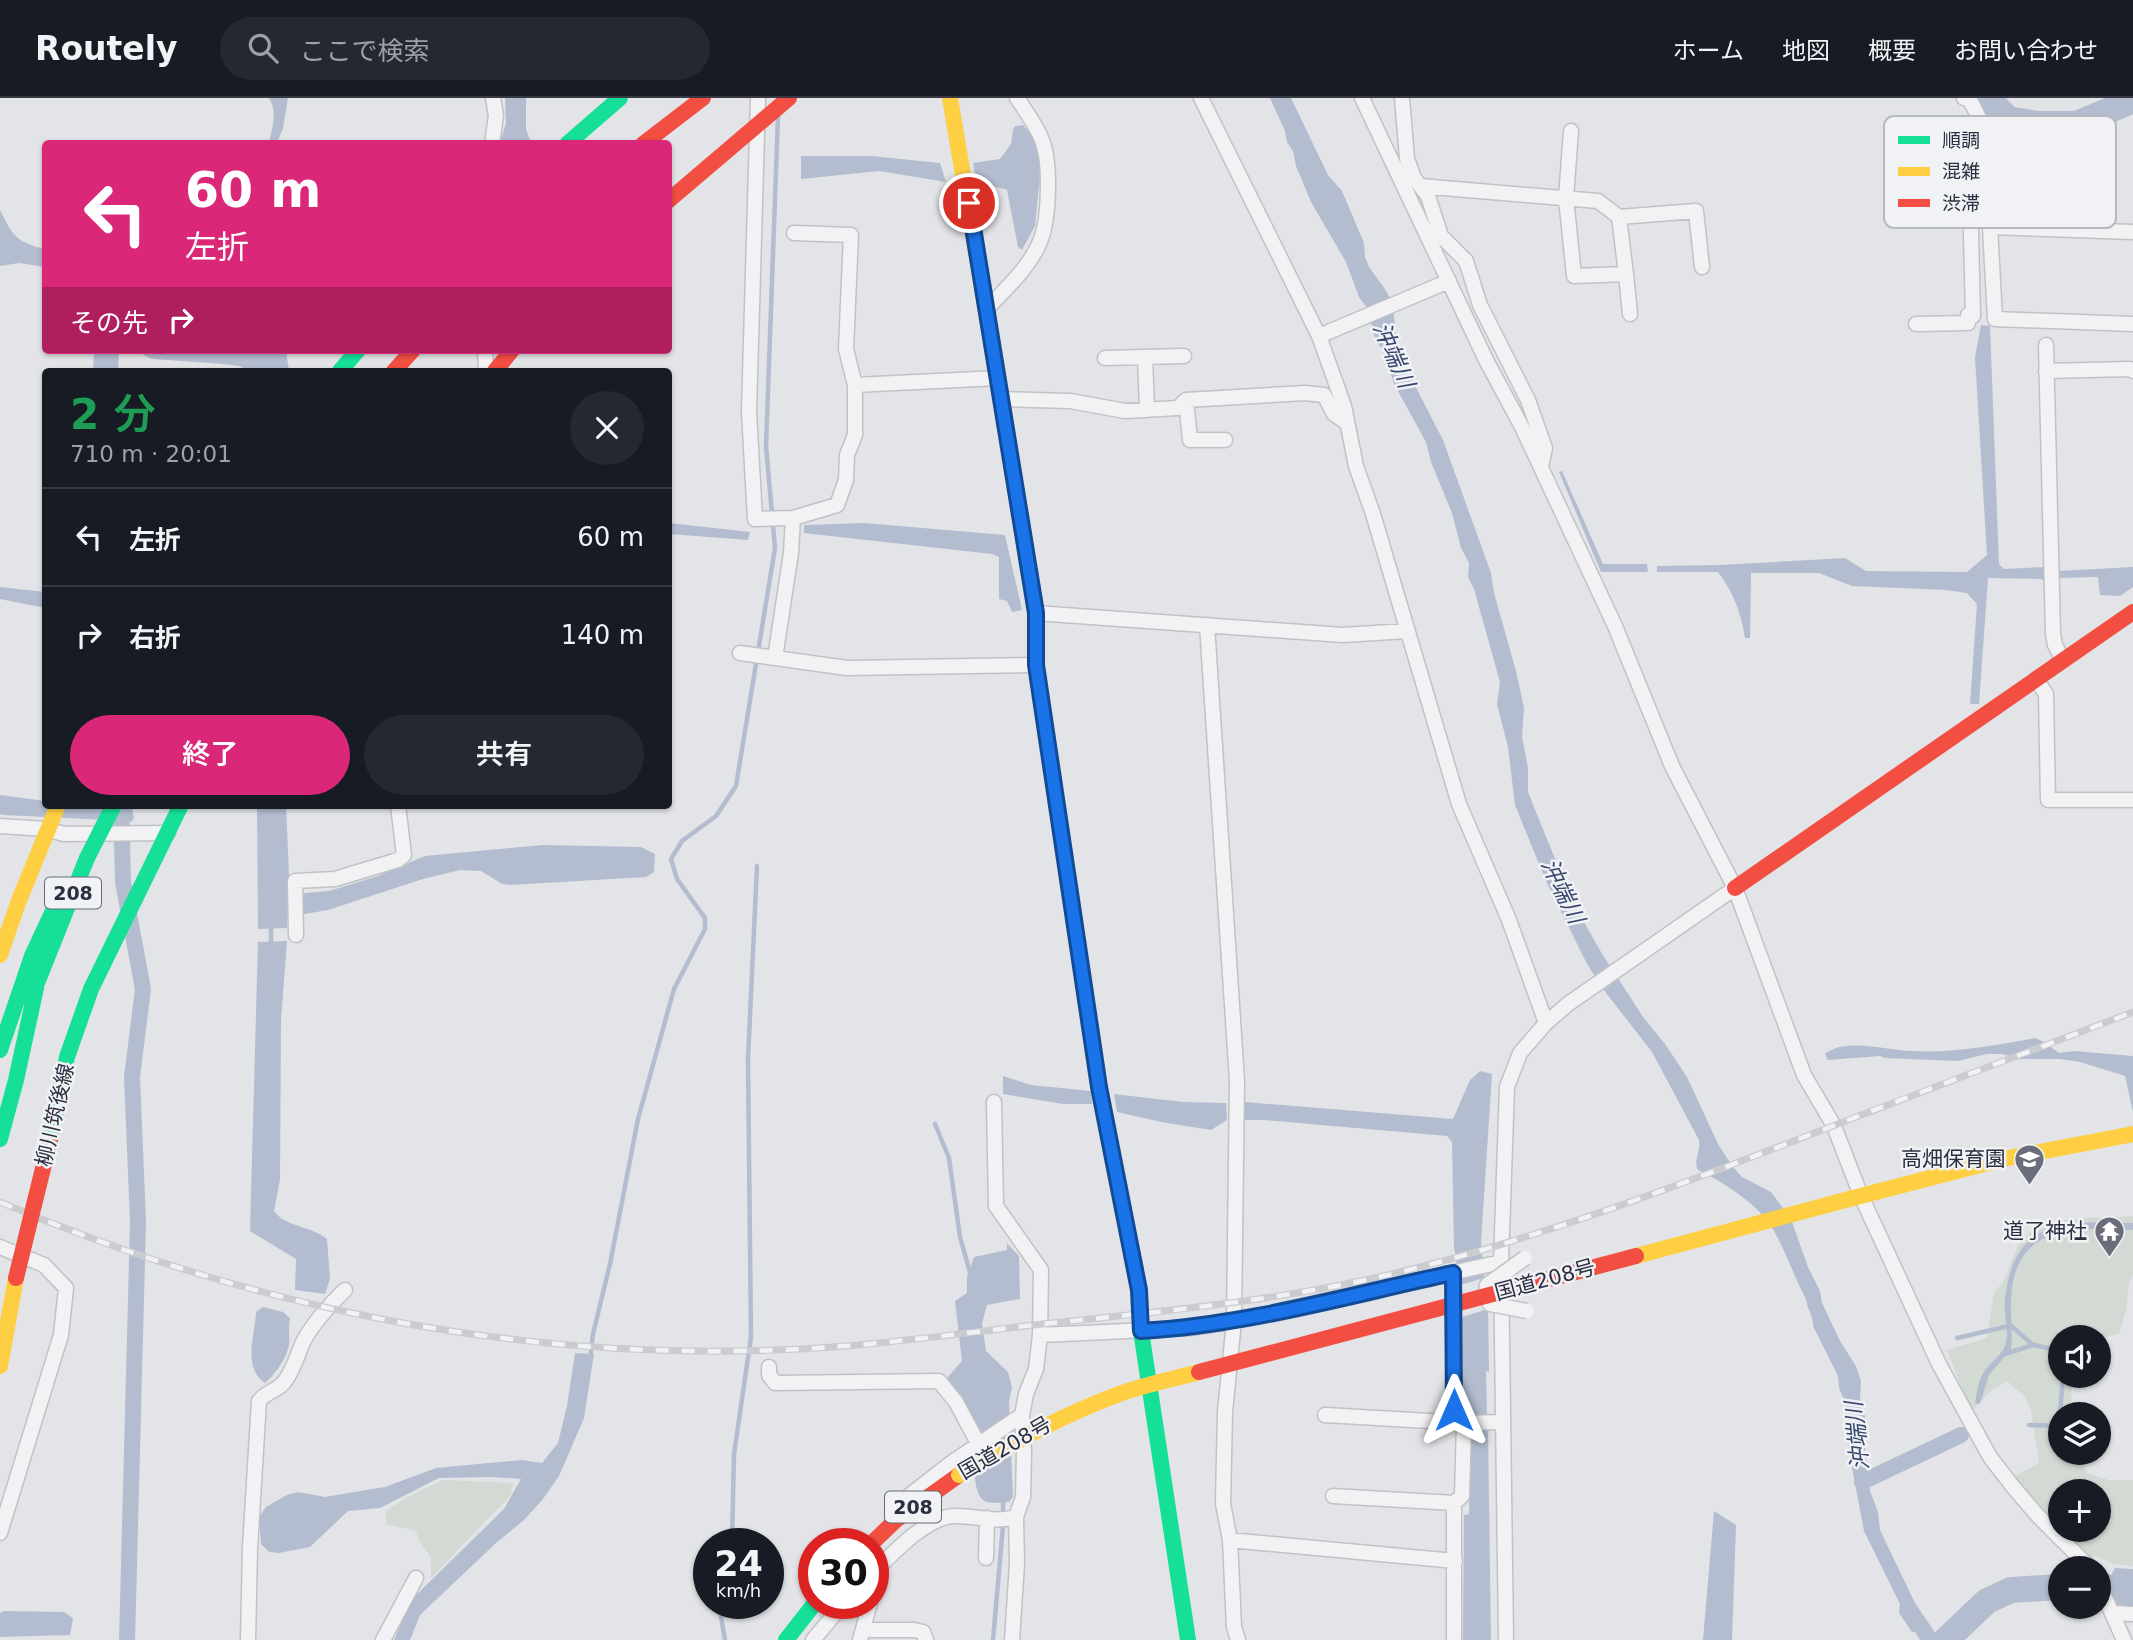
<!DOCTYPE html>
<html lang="ja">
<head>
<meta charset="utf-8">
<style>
  :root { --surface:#171b24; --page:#242831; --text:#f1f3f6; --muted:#9ea1a6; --line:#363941; --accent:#db2777 }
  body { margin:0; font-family:"DejaVu Sans","Noto Sans JP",sans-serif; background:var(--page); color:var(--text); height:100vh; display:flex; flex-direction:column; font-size:26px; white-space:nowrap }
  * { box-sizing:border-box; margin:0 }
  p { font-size:23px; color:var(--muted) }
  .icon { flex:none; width:38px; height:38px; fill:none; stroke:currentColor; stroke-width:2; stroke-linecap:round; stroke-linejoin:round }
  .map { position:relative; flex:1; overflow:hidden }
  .details { position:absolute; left:42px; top:270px; width:630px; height:441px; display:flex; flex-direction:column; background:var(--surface); border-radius:7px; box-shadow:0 2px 5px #0004 }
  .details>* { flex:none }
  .guide { position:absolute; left:42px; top:42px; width:630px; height:214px; border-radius:7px; box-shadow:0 2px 5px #0004; background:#db2777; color:#fff; overflow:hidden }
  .tools { position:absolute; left:2048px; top:1227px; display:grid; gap:14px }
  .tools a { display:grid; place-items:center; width:63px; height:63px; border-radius:50%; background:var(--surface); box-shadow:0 2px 5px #0004; font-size:35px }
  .speed { position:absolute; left:693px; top:1430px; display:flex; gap:14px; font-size:35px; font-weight:700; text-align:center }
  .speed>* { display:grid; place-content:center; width:91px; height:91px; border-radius:50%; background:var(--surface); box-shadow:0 2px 5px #0004; line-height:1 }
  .speed small { font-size:18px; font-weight:400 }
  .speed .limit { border:10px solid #d22; background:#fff; color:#111 }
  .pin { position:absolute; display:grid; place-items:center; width:60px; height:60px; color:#fff; margin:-30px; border:4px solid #fff; border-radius:50%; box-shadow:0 2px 7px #0007 }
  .me { position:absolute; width:77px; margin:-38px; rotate:0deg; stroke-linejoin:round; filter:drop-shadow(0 0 5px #0008) }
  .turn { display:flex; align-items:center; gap:24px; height:147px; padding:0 28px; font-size:32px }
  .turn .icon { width:91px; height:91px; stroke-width:2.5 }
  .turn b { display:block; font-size:49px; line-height:60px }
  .then { display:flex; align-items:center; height:66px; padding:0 28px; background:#0003; gap:14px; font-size:26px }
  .round { display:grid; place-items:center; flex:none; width:74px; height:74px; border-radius:37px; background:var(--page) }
  .overview { display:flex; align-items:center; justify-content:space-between; height:119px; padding:0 28px }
  h1 { font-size:42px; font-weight:600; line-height:52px; color:#1e9e55 }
  .primary-button { display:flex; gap:14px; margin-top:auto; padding:14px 28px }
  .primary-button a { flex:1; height:80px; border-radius:42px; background:var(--accent); color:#fff; font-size:28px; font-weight:600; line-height:80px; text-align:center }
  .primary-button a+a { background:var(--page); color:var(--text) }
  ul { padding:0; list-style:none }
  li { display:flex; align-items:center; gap:21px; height:98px; padding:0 28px; border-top:2px solid var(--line) }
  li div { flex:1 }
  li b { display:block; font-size:26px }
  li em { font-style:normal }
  header { display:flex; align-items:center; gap:42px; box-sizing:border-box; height:98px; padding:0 35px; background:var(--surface); border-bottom:2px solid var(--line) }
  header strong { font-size:33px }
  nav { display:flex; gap:38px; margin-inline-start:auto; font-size:24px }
  .search { width:490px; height:63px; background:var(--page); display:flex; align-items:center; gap:18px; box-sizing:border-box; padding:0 24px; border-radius:38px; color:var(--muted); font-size:26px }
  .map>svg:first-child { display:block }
  .green { fill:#d2dad3 }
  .water { fill:#b3bdcf }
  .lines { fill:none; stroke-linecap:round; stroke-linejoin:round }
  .stream { stroke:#b3bdcf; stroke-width:4.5 }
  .canal { stroke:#b3bdcf; stroke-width:16 }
  .river { stroke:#b3bdcf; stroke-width:26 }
  .street-casing { stroke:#c1c2c5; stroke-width:17 }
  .street { stroke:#f2f2f4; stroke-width:14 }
  .fast { stroke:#16e098; stroke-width:16 }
  .slow { stroke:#ffcf43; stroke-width:16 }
  .jam { stroke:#f24e42; stroke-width:16 }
  .rail-casing { stroke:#cbcccf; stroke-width:7 }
  .rail { stroke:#f1f2f6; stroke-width:4.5; stroke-dasharray:13; stroke-linecap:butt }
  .street-bridge-casing { stroke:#c1c2c5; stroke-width:17; stroke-linecap:butt }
  .street-bridge { stroke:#f2f2f4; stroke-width:14 }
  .fast-bridge { stroke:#16e098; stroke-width:16 }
  .slow-bridge { stroke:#ffcf43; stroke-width:16 }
  .jam-bridge { stroke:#f24e42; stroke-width:16 }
  .route-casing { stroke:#114b97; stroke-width:18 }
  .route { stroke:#1a73e8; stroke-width:12 }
  .labels { text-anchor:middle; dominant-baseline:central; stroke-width:5; stroke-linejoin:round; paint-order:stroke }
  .shield { fill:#f1f2f6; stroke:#666a76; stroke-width:2 }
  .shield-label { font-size:19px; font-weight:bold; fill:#2b2f3f }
  .street-label { font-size:21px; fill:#2b2f3f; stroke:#f1f2f6 }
  .poi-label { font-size:21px; fill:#2b2f3f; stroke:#f1f2f6; text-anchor:end }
  .water-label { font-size:23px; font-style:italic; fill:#39486f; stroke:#f1f2f6 }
  .key { fill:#f1f2f6; stroke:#b6b8bf; stroke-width:2 }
  .key-label { font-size:19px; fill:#2b2f3f }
</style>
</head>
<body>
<header>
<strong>Routely</strong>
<div class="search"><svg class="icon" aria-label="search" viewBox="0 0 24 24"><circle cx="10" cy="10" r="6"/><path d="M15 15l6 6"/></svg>ここで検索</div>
<nav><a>ホーム</a><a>地図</a><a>概要</a><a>お問い合わせ</a></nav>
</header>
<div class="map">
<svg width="2133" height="1542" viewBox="0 0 2133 1542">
  <rect width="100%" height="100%" fill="#e3e4e7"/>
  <path class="green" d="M2133 1118V1177L2129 1185 2126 1212 2119 1236 2098 1241V1239H2060V1278H2072L2071 1316H2060V1354L2080 1355 2086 1375 2109 1382H2133V1468L2113 1466 2095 1458 2089 1461 2061 1432H2098V1393H2060V1430L2014 1379 2039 1365 2031 1312 2025 1299 2007 1283 1992 1292 1971 1314 1947 1252 1987 1240 1994 1194C2009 1181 2010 1162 2019 1146 2037 1114 2101 1121 2133 1118Z
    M443 1382 513 1385 511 1397 431 1480V1459L420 1445 416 1433 386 1426V1413L406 1400Z"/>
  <path class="water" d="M269 0H288L283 30 277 45H269C272 31 278 14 269 0Z
    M505 0H526V31L531 45H500L506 25Z
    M1270 0H1291L1328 77 1342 93 1364 145 1365 159 1369 169 1387 194 1393 209 1396 239 1407 272 1443 342 1491 475 1494 495 1516 573 1524 610 1522 639 1528 670V694L1572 803 1601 854 1643 919 1665 946 1687 979 1718 1046 1733 1069 1742 1079 1771 1094 1791 1121 1808 1169 1820 1193 1822 1205 1840 1243 1856 1268 1861 1283 1860 1299 1865 1319V1354L1870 1393 1878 1414 1880 1432 1915 1505 1940 1542H1920L1915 1534H1912L1899 1515 1900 1506 1864 1433 1849 1354 1845 1304 1839 1290 1838 1278 1813 1228C1814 1219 1807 1211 1806 1201 1793 1177 1785 1150 1771 1128 1755 1104 1723 1084 1698 1072 1693 1062 1701 1054 1699 1042L1652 954 1603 891 1587 866 1546 783 1515 707 1508 649 1497 606 1500 584 1474 491 1468 479 1469 465 1461 450 1452 415 1431 364 1426 344 1394 286 1385 257 1375 240 1367 210 1359 199 1346 164 1311 104 1296 68 1293 53 1287 44 1285 33Z
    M1023 27 1040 46 1041 68 1035 128 1022 152 1018 149 1007 92 976 83 973 65 1000 61 1011 46 1013 32 1015 28Z
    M801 58H872L940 65 946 84 879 73 801 81Z
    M0 112C13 138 16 144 45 151V169L19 165 0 168Z
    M1981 227 1990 228 1999 466 2004 471 2044 469 2046 471 2047 485 2041 481 1988 480 1979 606H1970L1977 506 1967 495 1946 492 1852 488 1819 475H1751L1750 540H1745C1741 515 1734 495 1718 474H1657V468L1720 467 1845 460 1866 473 1967 474 1987 457 1975 259Z
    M94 252H119L118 273H93Z
    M134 252H286L289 273H251L239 268 223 266 152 261Z
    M1562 373 1603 466H1647L1648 474H1601L1559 374Z
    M669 425 750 434 748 442 669 436Z
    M864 425 1005 437 1022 512 1012 514 1007 503 999 501V459L992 456 804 435V427Z
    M2133 469V489L2120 498 2100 497 2098 479 2059 480V473Z
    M0 489 45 494V510L0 501Z
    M0 697 45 703 46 707H77L88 709 98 707H131L134 720 131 724H108L107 722 4 717 0 716Z
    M257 707H286L289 777 287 830 258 831Z
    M542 747 641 749 655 756 654 774 646 779 510 787 502 786 481 773 460 772 423 781 328 812 299 817 302 798 305 795 329 793 378 778 425 758Z
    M287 843 281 922 280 1081 274 1113C285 1129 312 1128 327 1141L330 1181 325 1196 295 1192 296 1161 250 1133 258 844Z
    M2035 940 2044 944 2059 955 2074 953 2133 958V1014L2125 978 2080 964 2060 961H2020L2002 956H1987L1958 963 1885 960 1880 958 1828 962 1825 956C1842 941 1878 950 1899 952 1943 957 1991 948 2035 940Z
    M1480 973 1492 976 1481 1144 1484 1180 1460 1187 1454 1149 1452 1044 1447 1038 1263 1022H1244V1004L1453 1021 1470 982Z
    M1003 978 1031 987 1091 993 1092 1006H1063L1003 996Z
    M1114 996 1183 1004 1226 1005 1227 1022 1211 1032 1161 1024 1117 1014Z
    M2133 1125V1132C2075 1130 2014 1125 2011 1202 2010 1218 2013 1235 2011 1251L1989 1277 1980 1306 1975 1305C1977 1293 1979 1279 1987 1270 1994 1261 2004 1255 2006 1244 2009 1230 2003 1215 2005 1201 2014 1119 2066 1123 2133 1125Z
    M1007 1145 1019 1158 1020 1201 987 1207 982 1225 986 1253 1008 1274 1012 1289 1009 1304 1013 1399 1009 1404C1002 1404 993 1406 987 1404 967 1398 978 1343 975 1327 971 1310 957 1294 947 1280L962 1263 955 1203 967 1195V1179L974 1159 1007 1152Z
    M263 1209 283 1214 290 1220C288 1229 290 1239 289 1247 286 1262 275 1276 265 1285 242 1269 255 1238 256 1214Z
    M1488 1211 1489 1274 1486 1273 1487 1316 1471 1317 1461 1310 1459 1220Z
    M575 1255 594 1256 584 1320 559 1378 543 1401 524 1422 496 1445 420 1517 410 1542H394L412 1501 504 1411 521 1381 492 1379 439 1380 380 1410 348 1413 310 1449 279 1455 269 1454 261 1446 259 1419 266 1409 287 1397 298 1394 325 1399 385 1389 436 1370 522 1362 542 1365 558 1345 567 1308Z
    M1488 1331 1491 1542H1463L1464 1417 1469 1416 1470 1336 1475 1332Z
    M1714 1413 1736 1427 1732 1542H1703Z
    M2115 1470 2133 1471V1513C2113 1508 2101 1497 2106 1475L2111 1477Z
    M4 1513 64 1514 73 1520 70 1537 0 1539V1515Z"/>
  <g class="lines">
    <path class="stream" d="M271 827V846
      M935 1026 949 1060 960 1139 971 1178
      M1957 1240 2009 1228
      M2034 1247 2060 1253
      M2005 1256 2033 1247 2009 1226
      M590 1261 593 1236 610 1166 638 1021 674 891 705 831V820L677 781 671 761 682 743 716 718 736 688 775 450 766 348 778 18
      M2060 1316 2063 1278
      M2029 1327 2059 1328 2060 1316
      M1003 1400V1415
      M732 1446 734 1356 751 1239 748 961 757 768
      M725 1542 721 1519 725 1505
      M993 1542 1003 1428"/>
    <path class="canal" d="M121 707 123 784 143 891 132 979 138 1123 127 1542
      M1862 1384 1961 1337"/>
    <path class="river" d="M1988 0 2008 21 2037 26H2077L2133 2
      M1946 1542 1987 1503 2011 1492 2060 1489"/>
    <defs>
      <path id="street" d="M758 0 749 314 755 421 793 420 837 407 846 382 847 357 855 337V287L998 280
        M1201 0 1319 238 1344 308 1356 368 1373 416 1459 706 1509 822 1546 925
        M1362 0 1486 262 1522 329 1615 528 1672 668 1735 790 1804 977 1834 1028 1861 1098 1939 1266 1990 1359 2014 1390 2038 1418 2090 1470
        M1402 0 1407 61 1414 80 1428 98 1441 138 1466 163 1480 207 1528 302 1545 350 1541 369
        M1964 0 1970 2 1991 44 1990 129 1995 221 2133 226
        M1571 33 1566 100 1574 178 1626 176 1619 119
        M492 46 496 17 493 0
        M1420 88 1598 103 1619 119 1696 113 1702 169
        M1990 129 2133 134
        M794 135 851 137 846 251 855 287
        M1626 176 1630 216
        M987 211C1004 192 1027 172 1038 148 1050 125 1051 65 1042 42 1036 27 1026 13 1017 0
        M1916 226 1968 225V217L1973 218 1970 94 1990 79
        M1319 238 1449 183
        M2046 247 2053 536 2055 547 2063 562
        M485 252 486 273
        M1145 259 1147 312
        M1105 260 1184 258
        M2046 273 2130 271 2133 273
        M1001 301 1070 303 1125 313 1178 310 1186 302 1305 295 1324 297 1334 316 1347 325
        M1186 302 1190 342H1225
        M1036 515 1343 537 1407 533
        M1207 527 1237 983 1234 1223 1225 1314 1223 1406 1230 1442 1234 1529 1238 1542
        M740 555 847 570 1036 567
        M775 560 791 455 793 420
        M2036 581 2046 596 2048 702H2133
        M0 728 46 731 64 736 168 735
        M296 837 295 783 335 781 398 762 404 757 398 707
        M994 1004 996 1108 1041 1172 1040 1237 1036 1271 1026 1296 1022 1317 1024 1354 1023 1399 1016 1419 1017 1465 1012 1542
        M0 1149 44 1167 66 1190 61 1237 0 1435
        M1453 1175 1454 1312 1464 1325 1462 1398 1454 1405V1542
        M1040 1237 1191 1230 1234 1223 1501 1164
        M769 1269V1277L775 1285 939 1283 956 1304 979 1347
        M1325 1317 1464 1325 1503 1324
        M909 1398 951 1365 1022 1317
        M1333 1398 1454 1405
        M1230 1442 1455 1463
        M986 1460 987 1420
        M873 1475C892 1456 929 1416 957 1418 976 1418 998 1425 1016 1419
        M2098 1484 2124 1542
        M2114 1515 2133 1516
        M863 1532H914L923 1534 926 1542
        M248 1542 250 1450 259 1303C266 1294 279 1292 285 1283 293 1272 296 1261 301 1249 307 1232 331 1205 345 1192
        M383 1542 416 1480
        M813 1542 844 1505
        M860 1542 870 1505
        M1506 1542 1501 1164 1507 989 1520 955 1546 925 1568 906 1735 790"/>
    </defs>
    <use href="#street" class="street-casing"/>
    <use href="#street" class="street"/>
    <path class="fast" d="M567 46 620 0
      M340 273 358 252
      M0 952 32 858 60 798
      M0 1041 16 982 36 890
      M50 1042 67 959 91 891 181 707
      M1134 1168 1139 1192 1141 1233 1188 1542
      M786 1542 815 1505"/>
    <path class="slow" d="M950 0 1023 432
      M1069 790 1099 989 1134 1168
      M0 857 18 805 58 707
      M1853 1100 2003 1061 2133 1036
      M0 1268 16 1180"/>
    <path class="jam" d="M643 46 703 0
      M668 103 789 0
      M394 273 413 252
      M495 273 512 252
      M1023 432 1036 515V567L1069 790
      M1735 790 2133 514
      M871 1446 896 1422 959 1377"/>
    <defs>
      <path id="rail" d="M0 1104C245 1208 510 1262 777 1252 869 1249 961 1235 1052 1225 1177 1212 1303 1200 1424 1168 1567 1131 1706 1077 1843 1024 1939 987 2037 951 2133 914"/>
    </defs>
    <use href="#rail" class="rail-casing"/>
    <use href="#rail" class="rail"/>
    <defs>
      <path id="street-bridge" d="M1525 1160 1487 1187 1485 1198 1490 1206 1527 1213"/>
    </defs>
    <use href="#street-bridge" class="street-bridge-casing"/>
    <use href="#street-bridge" class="street-bridge"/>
    <path class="fast-bridge" d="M37 885 87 760 114 707"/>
    <path class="slow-bridge" d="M1636 1158 1853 1100
      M959 1377C1011 1345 1064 1316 1122 1295 1147 1286 1174 1281 1199 1274"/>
    <path class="jam-bridge" d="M16 1180 50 1042
      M1199 1274 1636 1158"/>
  </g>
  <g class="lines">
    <defs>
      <path id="route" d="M969 105 1036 515V567L1099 989 1139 1192 1141 1233C1247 1227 1350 1197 1453 1175L1454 1312"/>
    </defs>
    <use href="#route" class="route-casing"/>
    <use href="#route" class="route"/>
  </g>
  <defs>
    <symbol id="school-pin" viewBox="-11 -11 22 30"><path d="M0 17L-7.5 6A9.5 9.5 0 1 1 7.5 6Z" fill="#6b6e7a" stroke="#f1f2f6"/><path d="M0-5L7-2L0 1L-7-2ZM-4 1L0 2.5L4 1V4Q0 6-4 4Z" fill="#fff"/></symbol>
    <symbol id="temple-pin" viewBox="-11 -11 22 30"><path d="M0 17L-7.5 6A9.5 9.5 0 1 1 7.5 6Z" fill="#6b6e7a" stroke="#f1f2f6"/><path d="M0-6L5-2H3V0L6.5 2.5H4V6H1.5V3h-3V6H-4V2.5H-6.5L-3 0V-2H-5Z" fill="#fff"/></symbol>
  </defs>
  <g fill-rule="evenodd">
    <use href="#school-pin" x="2012" y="1044" width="35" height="47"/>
    <use href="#temple-pin" x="2092" y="1116" width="35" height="47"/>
  </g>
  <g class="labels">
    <g class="shield">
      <rect x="45" y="779.5" width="56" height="31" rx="5"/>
      <rect x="885" y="1393.5" width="56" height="31" rx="5"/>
    </g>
    <g class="shield-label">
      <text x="73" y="795">208</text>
      <text x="913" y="1409">208</text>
    </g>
    <g class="street-label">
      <text transform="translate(55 1017) rotate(-77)">柳川筑後線</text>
      <text transform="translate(1545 1182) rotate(-15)">国道208号</text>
      <text transform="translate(1005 1350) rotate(-30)">国道208号</text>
    </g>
    <g class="poi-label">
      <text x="2006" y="1061">高畑保育園</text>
      <text x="2087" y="1133">道了神社</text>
    </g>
    <g class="water-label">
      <text transform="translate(1394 257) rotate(66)">沖端川</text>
      <text transform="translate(1563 793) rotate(64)">沖端川</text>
      <text transform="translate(1857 1338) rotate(-96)">沖端川</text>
    </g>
  </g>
  <rect x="1884" y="18" width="232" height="112" rx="10" class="key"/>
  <rect x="1898" y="38" width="32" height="8" fill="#16e098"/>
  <rect x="1898" y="69" width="32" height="9" fill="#ffcf43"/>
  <rect x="1898" y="101" width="32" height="8" fill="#f24e42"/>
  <g class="key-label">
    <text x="1942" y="49">順調</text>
    <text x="1942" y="80">混雑</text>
    <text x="1942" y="112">渋滞</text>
  </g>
</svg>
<div class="tools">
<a><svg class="icon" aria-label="sound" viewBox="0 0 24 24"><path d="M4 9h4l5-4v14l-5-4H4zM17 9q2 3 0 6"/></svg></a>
<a><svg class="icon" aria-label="layers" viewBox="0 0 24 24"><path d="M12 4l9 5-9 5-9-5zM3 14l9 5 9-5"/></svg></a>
<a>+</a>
<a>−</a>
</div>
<div class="speed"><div>24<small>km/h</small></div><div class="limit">30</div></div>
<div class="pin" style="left:969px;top:105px;background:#d93025"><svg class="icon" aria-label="arrive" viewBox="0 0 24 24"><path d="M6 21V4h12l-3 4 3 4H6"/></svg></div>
<svg class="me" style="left:1454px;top:1312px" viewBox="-20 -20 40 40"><path d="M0-17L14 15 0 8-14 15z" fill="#1a73e8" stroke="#fff" stroke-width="4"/></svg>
<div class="guide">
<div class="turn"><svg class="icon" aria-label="left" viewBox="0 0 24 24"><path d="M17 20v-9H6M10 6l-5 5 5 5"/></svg><div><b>60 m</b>左折</div></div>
<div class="then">その先<svg class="icon" aria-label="right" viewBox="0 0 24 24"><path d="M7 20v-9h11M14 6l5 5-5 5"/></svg></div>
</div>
<section class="details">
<div class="overview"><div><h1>2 分</h1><p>710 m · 20:01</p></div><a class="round"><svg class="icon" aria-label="close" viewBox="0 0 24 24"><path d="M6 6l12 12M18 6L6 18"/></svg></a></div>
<ul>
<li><svg class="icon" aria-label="left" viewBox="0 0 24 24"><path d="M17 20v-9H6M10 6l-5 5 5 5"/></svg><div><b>左折</b></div><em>60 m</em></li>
<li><svg class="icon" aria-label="right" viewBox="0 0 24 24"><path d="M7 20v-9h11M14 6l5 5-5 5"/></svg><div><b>右折</b></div><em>140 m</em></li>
</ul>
<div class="primary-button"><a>終了</a><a>共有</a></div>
</section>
</div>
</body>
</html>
